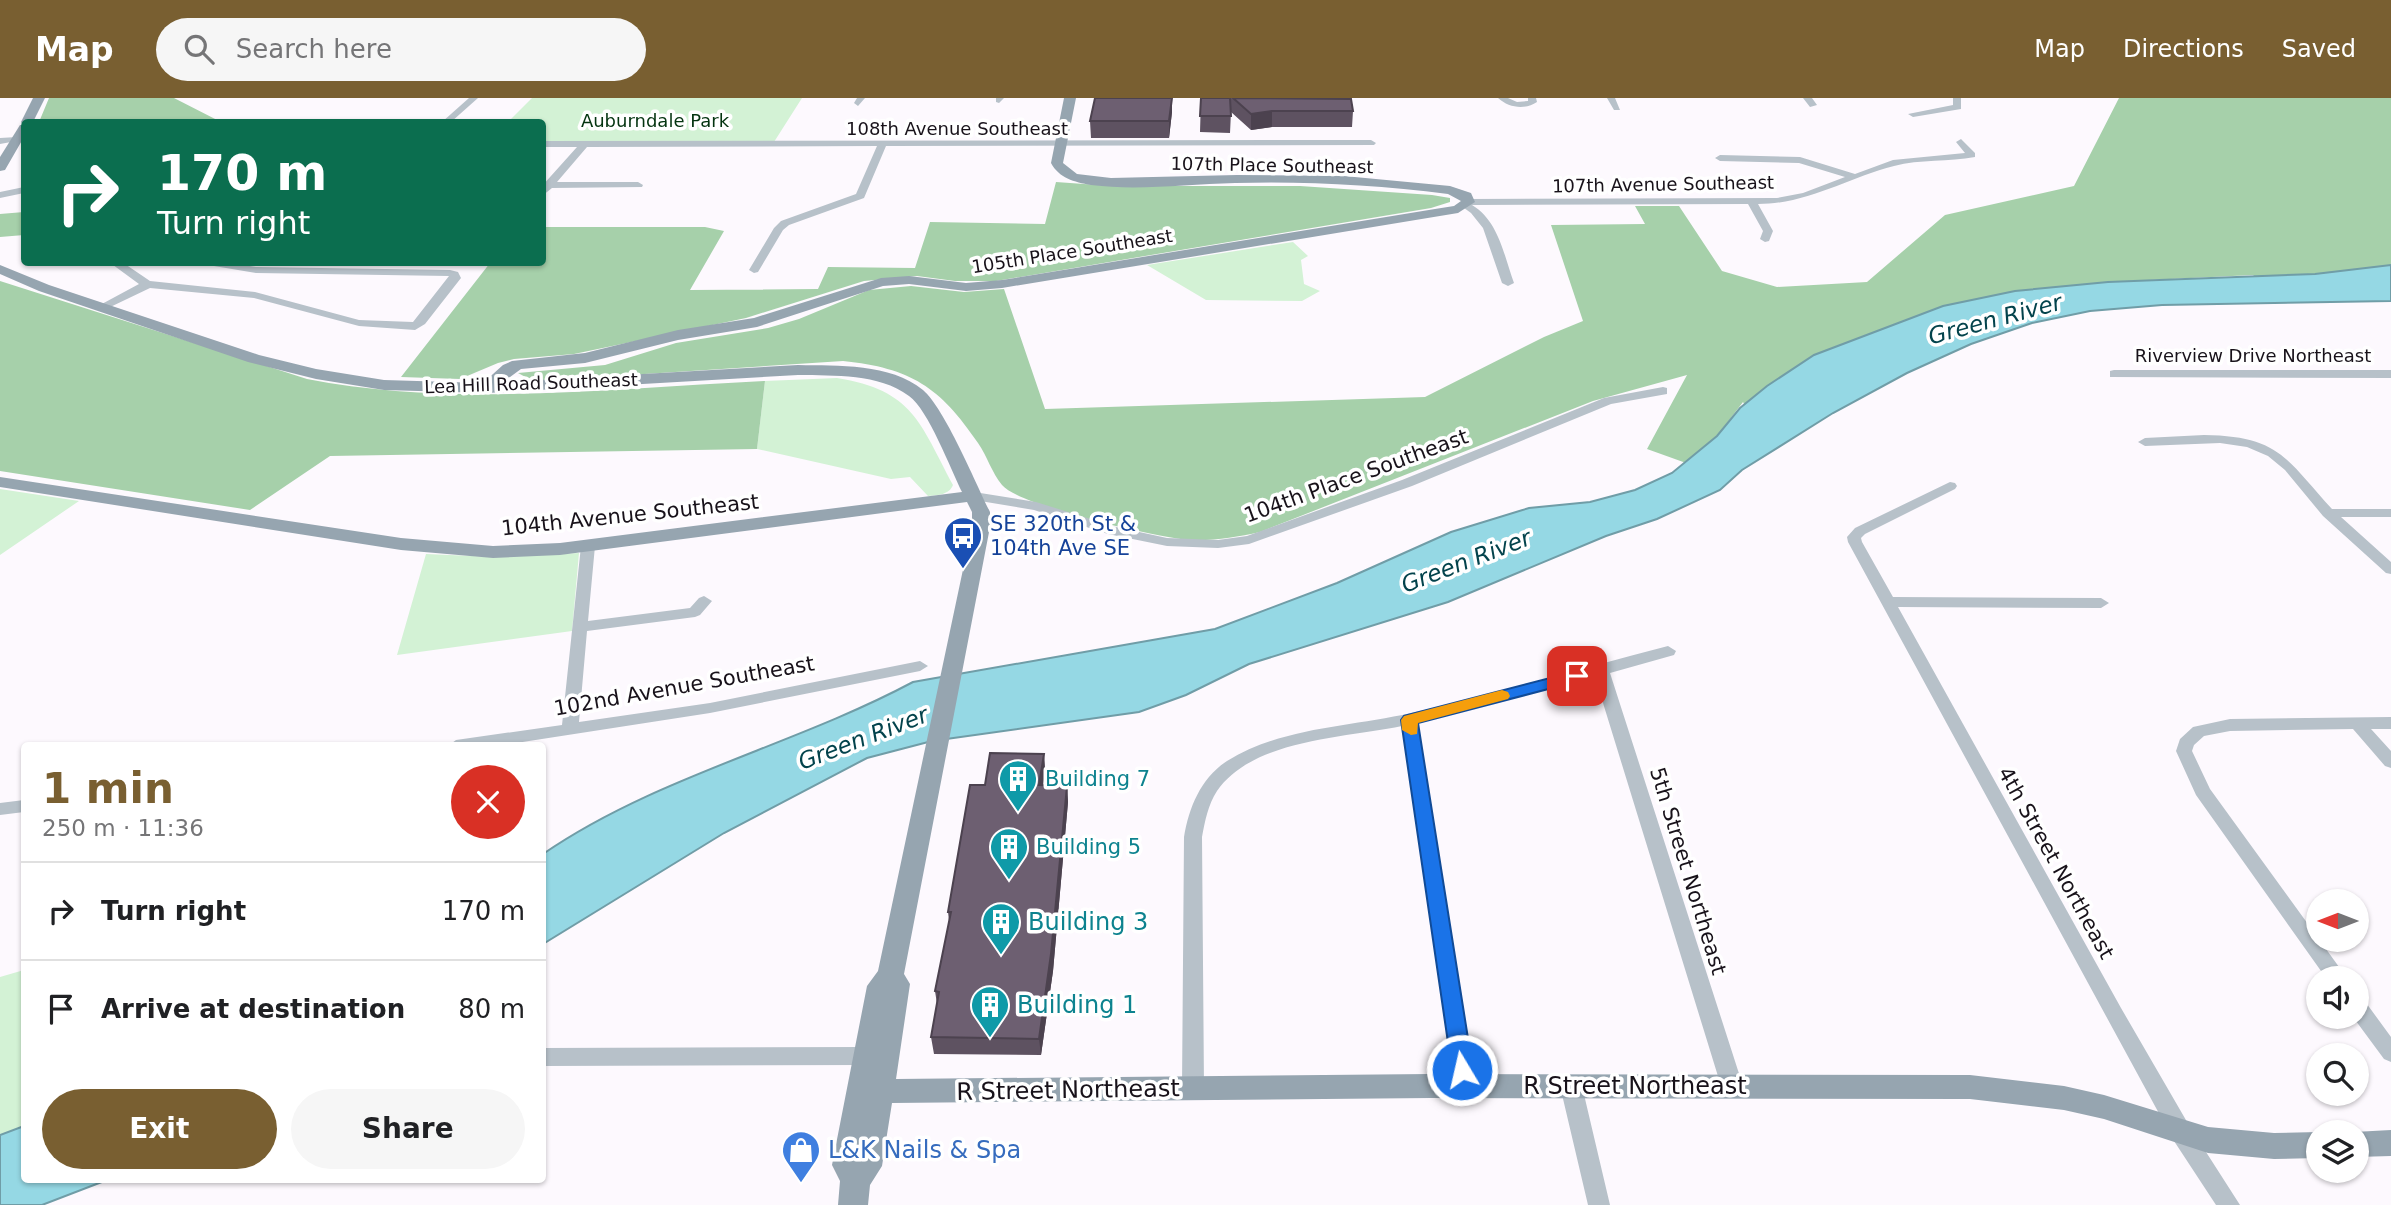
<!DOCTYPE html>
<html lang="en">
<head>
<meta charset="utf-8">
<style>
  :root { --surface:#fff; --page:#f6f6f6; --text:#202124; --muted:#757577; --line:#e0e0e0; --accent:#795f31 }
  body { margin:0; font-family:"DejaVu Sans",sans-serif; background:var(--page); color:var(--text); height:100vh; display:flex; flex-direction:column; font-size:26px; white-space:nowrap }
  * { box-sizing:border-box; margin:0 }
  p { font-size:23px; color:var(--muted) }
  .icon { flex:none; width:38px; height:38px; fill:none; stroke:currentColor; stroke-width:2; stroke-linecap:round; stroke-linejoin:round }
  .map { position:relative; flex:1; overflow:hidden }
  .drawer { position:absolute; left:21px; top:644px; width:525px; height:441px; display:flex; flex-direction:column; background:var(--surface); border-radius:7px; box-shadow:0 2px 5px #0004 }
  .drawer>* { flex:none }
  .top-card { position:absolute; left:21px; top:21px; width:525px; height:147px; border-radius:7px; box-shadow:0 2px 5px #0004; background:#0b6e4f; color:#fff; overflow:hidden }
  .needle { width:46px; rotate:270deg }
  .buttons { position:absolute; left:2306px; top:791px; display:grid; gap:14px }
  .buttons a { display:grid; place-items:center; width:63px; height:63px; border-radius:50%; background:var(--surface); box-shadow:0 2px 5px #0004; font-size:35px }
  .pin { position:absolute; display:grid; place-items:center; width:60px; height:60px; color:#fff; margin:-30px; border-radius:14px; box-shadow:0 4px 10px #0006 }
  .me { position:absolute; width:77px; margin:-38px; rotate:351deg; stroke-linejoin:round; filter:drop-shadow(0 0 5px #0008) }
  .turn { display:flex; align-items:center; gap:24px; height:147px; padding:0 21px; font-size:32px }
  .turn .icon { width:91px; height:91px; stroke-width:2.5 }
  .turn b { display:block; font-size:49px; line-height:60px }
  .round { display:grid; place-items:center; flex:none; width:74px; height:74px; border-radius:37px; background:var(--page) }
  .headline { display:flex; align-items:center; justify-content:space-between; height:119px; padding:0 21px }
  h1 { font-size:42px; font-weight:700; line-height:52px; color:var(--accent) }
  .action { display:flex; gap:14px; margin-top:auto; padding:14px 21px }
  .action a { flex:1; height:80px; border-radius:42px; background:var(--accent); color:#fff; font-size:28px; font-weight:700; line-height:80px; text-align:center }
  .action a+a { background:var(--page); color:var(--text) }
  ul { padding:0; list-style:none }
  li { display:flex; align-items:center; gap:21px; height:98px; padding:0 21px; border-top:2px solid var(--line) }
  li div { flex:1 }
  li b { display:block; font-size:26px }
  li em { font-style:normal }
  header { display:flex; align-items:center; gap:42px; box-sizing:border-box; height:98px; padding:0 35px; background:var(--accent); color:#fff }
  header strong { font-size:33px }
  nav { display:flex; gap:38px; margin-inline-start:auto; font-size:24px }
  .search { width:490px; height:63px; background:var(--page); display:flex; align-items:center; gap:18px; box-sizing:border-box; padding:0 24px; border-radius:38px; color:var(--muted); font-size:26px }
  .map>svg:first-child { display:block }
  .green { fill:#d3f2d5 }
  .forest { fill:#a6d0aa }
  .water { fill:#95d8e4; stroke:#709da7; stroke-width:2 }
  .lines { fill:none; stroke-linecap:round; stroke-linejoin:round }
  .street { fill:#b7c1c9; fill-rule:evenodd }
  .secondary { fill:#96a5b0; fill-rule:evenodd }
  .wall { fill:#5e5261 }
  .shaded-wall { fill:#4c424f }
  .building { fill:#6d5f71; stroke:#4c424f; stroke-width:2 }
  .route { fill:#1a73e8; stroke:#114b97; stroke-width:2 }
  .slow { fill:#f59e0b }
  .labels { text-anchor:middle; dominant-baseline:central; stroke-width:7; stroke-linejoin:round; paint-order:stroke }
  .far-park-label { font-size:18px; fill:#043410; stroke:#fff }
  .far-street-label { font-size:18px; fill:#18121a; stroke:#fff }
  .street-label { font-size:21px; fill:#18121a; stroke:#fff }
  .transit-label { font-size:21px; fill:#164399; stroke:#fff; text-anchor:start }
  .culture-label { font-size:21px; fill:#0d838f; stroke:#fff; text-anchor:start }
  .water-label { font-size:23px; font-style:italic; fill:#03434c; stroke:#fff }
  .near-culture-label { font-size:24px; fill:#0d838f; stroke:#fff; text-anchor:start }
  .near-street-label { font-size:24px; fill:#18121a; stroke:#fff }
  .near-shop-label { font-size:24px; fill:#366cbe; stroke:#fff; text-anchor:start }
</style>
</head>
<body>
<header>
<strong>Map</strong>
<div class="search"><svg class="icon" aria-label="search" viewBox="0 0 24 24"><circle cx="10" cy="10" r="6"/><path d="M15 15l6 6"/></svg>Search here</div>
<nav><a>Map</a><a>Directions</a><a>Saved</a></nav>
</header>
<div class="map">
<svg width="2391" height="1107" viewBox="0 0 2391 1107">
  <rect width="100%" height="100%" fill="#fdf9fe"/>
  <path class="green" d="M532 0H802L774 44 543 43 542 24H508Z
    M1293 144 1308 158 1301 162 1304 186 1320 193 1302 203 1206 202 1147 167Z
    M837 280C913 292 920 325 953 387 949 397 938 397 928 398L910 379 891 381 757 351 765 283Z
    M0 391 79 403 0 457Z
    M579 455 572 533 397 557 426 456 496 459Z
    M24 872V1028L0 1037V879Z"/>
  <path class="forest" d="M49 0H174L221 24H39Z
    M2119 0H2391V191L2267 189 2253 177 2108 184 2013 194 1752 320 1743 304 1717 338 1686 365 1647 351 1687 277 1593 303 1260 434C1237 439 1214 443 1191 442 1159 440 1021 409 1002 387 992 375 987 358 978 345 940 289 911 270 843 263L552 282H531L518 275 605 267 676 245 768 230 799 221 869 192 911 188 964 194 1004 191 1045 311 1425 299 1544 239 1583 223 1551 127 1645 126 1635 108H1679L1722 173 1777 189 1867 184 1945 117 2074 88Z
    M1056 84 1112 88H1300L1432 97 1450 100V104L1431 110 996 183H955L917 178 864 183 746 220 574 256 514 261 498 265 460 281 401 279 490 165 542 164 543 129H705L724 133 690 192 818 191 828 169 915 170 930 124 1045 126Z
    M24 114V137L0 139V116Z
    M0 183 307 281C455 310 615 290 765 283L757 351 330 358 250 412 0 373Z"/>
  <path class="water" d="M2391 167V203L2162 207 2090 213 2032 225 1971 246 1907 275 1833 315 1742 372 1720 392 1657 421 1606 438 1448 504 1249 566 1186 597 1139 614 932 643 867 660 724 735 543 846V756C655 679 793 648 913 584L1215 531 1337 485 1451 434 1529 410 1590 404 1635 392 1672 375 1717 338 1740 310 1767 288 1814 257 1943 208 2015 193 2108 184 2315 176Z
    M24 1028V1082H107L42 1107H0V1037Z"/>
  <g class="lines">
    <path class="street" d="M469 0H478L451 24H442Z
      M857 0H865L858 8 854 5Z
      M996 0H1004L999 5 996 4Z
      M1498 0H1508L1517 4 1528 3V0H1536L1537 4C1525 12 1509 10 1498 0Z
      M1607 0H1615L1620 12H1614Z
      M1803 0H1812L1817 7 1810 9Z
      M1953 0H1961V11L1913 19 1908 16 1953 7Z
      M0 40 17 39 22 42 0 46Z
      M1961 41 1975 55V59C1949 64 1920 61 1894 68 1847 80 1808 106 1758 106L1773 133 1769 143 1765 144 1760 141 1763 133 1748 106 1472 107C1499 123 1504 158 1514 185L1508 188 1502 185 1483 130 1471 115 1460 107 1468 101 1777 100 1803 95 1845 79 1799 65 1720 63 1715 60 1720 57 1800 59 1855 76 1893 62 1965 55 1956 44Z
      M1371 42 1376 45 1374 47 886 48 864 100 789 127 783 132 758 174 754 175 749 172 774 130 781 123 856 96 877 48 587 49 557 84H638L643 87 642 89 552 90 542 98V88L577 49H542V43Z
      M24 89V95L0 100V94Z
      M109 164H122L150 183 255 194 359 222 413 224 449 178 256 175 190 164H224L256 169 450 172 458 174 461 180 425 226 415 232 359 228 254 200 150 190 104 212 100 211V207L139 186Z
      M2114 272H2391V280L2110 279V273Z
      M1663 289 1667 290V296L1611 306 1412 388 1249 446 1218 450 1167 448 1108 436 1034 412 974 402 967 398 974 394 1036 404 1116 429 1167 440 1218 442 1247 438 1402 382 1604 300Z
      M2204 337C2280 338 2286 361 2332 411H2391V419H2341L2391 464V476L2386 475 2323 418 2285 372 2268 358 2247 349 2220 345 2145 348 2138 344 2145 340Z
      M1950 384 1955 385 1957 388 1955 391 1865 436 1861 440 1862 444 1893 499 2101 500 2109 505 2101 510 1898 509 2121 910 2190 1029 2240 1107H2216L2174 1043 1848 444 1847 439 1855 430Z
      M588 444 595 448 588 523 690 510 699 500 704 498 712 503 700 517 695 519 587 533 579 624 710 605 920 563 928 568 920 573 710 615 497 648H448L456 642 562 627 581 448Z
      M1668 548 1676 553 1674 557 1610 575 1743 988 1739 994 1732 997 1725 994 1721 988 1595 579 1418 625 1476 988 1472 994 1465 997 1458 994 1454 988 1402 628C1345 640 1253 641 1217 693 1208 707 1205 723 1202 739L1204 990 1201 996 1193 999 1185 996 1182 990 1184 739C1189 709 1201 680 1227 663 1282 629 1350 629 1411 615 1498 596 1582 570 1668 548Z
      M2391 619V631H2371L2391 653V670L2385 668 2353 631 2230 633 2204 638 2194 647 2192 653 2210 691 2347 880H2326L2196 697 2176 653 2180 641 2193 629 2230 621Z
      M24 702V714L0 717V705Z
      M2357 900 2364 902 2391 939V964L2384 961 2353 919H2357Z
      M867 949 874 952 877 958 874 964 867 967 542 968V950Z
      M1571 979 1578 982 1582 988 1610 1107H1588L1560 988 1564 982Z"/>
    <path class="secondary" d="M33 0H45L33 24H24V39L5 72 0 73V59L20 27H23L21 24Z
      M1064 0H1076L1063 65 1077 76 1111 80 1237 77 1344 78 1450 88 1471 95 1475 104 1458 115 1002 190 966 193 909 186 883 188 757 229 678 242 585 265 521 271 503 284 798 267C838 268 890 265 923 292 945 311 976 386 990 414V429L904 876 910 886 896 981 1431 976 1970 977 2064 988 2104 997 2208 1029 2274 1035 2319 1034V1060L2274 1061 2208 1055 2104 1021 2064 1012 1970 1001 1431 1000 892 1005 882 1068 870 1087 868 1107H838L840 1083 832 1067 867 888 878 873 972 429V414L967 404 560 457 493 460 401 452 0 389V379L401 440 493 448 560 445 962 394C951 372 928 311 909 298 878 275 835 278 798 277L487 295 384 292 316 281 248 264 39 193 0 176V167L49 187 259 257 316 271 384 282 483 285 503 267 512 263 585 255 678 232 754 220 881 180 909 178 966 185 1002 182 1435 111 1454 108 1461 103 1448 96C1377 87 1306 83 1235 85 1187 86 1138 93 1091 87 1074 84 1059 80 1051 65Z
      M2391 1032V1058L2357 1059V1034H2354Z"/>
  </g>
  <path class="wall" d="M1172 0V14L1169 40H1091L1090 23Z
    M1201 0H1276L1353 13 1352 29H1272L1251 32 1231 14 1230 35 1200 34Z
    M1044 656 1045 673 1043 687 1067 688 1068 704 1053 873 1041 957 934 956 931 939 937 906 935 893 949 823 948 814Z"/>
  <path class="shaded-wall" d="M1172 0V14L1169 40V23Z
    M1272 13V29L1251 32V16Z
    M1044 656 1045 673 1041 704 1039 687Z
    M1067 688 1068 704 1053 873 1041 957 1039 941Z"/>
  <path class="building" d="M1095 0H1172L1169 23H1090Z
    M1201 0H1230L1231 18H1200Z
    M1233 0 1351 1 1353 13H1272L1251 16Z
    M990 655 1044 656 1039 687 1067 688 1051 856 1039 941 931 939 939 894 935 893 951 814H948L970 687H985Z"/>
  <path class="route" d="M1577 573 1583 574 1585 578 1583 582 1418 625 1473 972 1470 978 1462 981 1455 978 1452 972 1401 622 1404 618Z"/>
  <path class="slow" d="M1502 592 1508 594 1510 598 1508 601 1418 625 1417 636 1411 637 1402 632 1401 622 1404 618Z"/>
  <defs>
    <symbol id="bus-pin" viewBox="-11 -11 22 30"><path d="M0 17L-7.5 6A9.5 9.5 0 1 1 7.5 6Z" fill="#1a4fb4" stroke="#fff"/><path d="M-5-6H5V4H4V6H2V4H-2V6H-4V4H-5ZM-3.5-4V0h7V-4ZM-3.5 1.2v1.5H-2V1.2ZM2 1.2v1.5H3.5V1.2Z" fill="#fff"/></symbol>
    <symbol id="building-pin" viewBox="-11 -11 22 30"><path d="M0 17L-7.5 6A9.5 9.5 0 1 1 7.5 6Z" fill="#0f9aa8" stroke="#fff"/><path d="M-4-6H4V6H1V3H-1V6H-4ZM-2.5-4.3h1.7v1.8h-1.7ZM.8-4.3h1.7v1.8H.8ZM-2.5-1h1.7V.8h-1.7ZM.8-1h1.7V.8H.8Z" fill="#fff"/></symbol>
    <symbol id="shop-pin" viewBox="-11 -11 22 30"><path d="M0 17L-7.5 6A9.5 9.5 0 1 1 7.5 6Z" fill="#3f7fe0" stroke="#fff"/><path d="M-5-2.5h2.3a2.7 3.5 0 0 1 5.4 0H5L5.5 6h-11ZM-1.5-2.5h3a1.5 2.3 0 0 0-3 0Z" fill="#fff"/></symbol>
  </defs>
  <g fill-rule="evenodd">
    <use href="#bus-pin" x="941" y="416" width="44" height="60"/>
    <use href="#building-pin" x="996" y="659" width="44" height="60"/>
    <use href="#building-pin" x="987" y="727" width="44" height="60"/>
    <use href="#building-pin" x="979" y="802" width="44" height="60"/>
    <use href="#building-pin" x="968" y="885" width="44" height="60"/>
    <use href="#shop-pin" x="779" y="1030" width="44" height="60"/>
  </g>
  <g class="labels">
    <g class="far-park-label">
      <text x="655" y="22">Auburndale Park</text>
    </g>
    <g class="far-street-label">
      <text x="957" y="30">108th Avenue Southeast</text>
      <text transform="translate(1272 67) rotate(1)">107th Place Southeast</text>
      <text transform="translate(1663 86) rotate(-1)">107th Avenue Southeast</text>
      <text transform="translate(1072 153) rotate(-9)">105th Place Southeast</text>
      <text x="2253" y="257">Riverview Drive Northeast</text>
      <text transform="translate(531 285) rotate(-2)">Lea Hill Road Southeast</text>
    </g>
    <g class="street-label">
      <text transform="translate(1356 378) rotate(-20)">104th Place Southeast</text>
      <text transform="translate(630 417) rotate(-6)">104th Avenue Southeast</text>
      <text transform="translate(684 588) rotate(-10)">102nd Avenue Southeast</text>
      <text transform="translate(2056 765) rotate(61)">4th Street Northeast</text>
      <text transform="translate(1688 773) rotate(73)">5th Street Northeast</text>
    </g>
    <g class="transit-label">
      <text x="990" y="426">SE 320th St &amp;<tspan x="990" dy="24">104th Ave SE</tspan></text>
    </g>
    <g class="culture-label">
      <text x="1045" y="681">Building 7</text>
      <text x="1036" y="749">Building 5</text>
    </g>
    <g class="water-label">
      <text transform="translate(1995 221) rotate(-15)">Green River</text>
      <text transform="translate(1466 463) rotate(-21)">Green River</text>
      <text transform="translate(863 640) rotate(-21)">Green River</text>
    </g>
    <g class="near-culture-label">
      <text x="1028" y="824">Building 3</text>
      <text x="1017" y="907">Building 1</text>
    </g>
    <g class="near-street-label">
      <text x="1635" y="988">R Street Northeast</text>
      <text transform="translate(1068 992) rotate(-1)">R Street Northeast</text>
    </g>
    <g class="near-shop-label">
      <text x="828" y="1052">L&amp;K Nails &amp; Spa</text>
    </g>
  </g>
</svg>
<div class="buttons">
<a><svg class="needle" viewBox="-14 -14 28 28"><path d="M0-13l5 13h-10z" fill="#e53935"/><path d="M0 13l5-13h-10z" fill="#757577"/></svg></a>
<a><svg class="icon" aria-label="sound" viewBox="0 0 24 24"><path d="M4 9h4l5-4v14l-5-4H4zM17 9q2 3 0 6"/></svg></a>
<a><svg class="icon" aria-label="search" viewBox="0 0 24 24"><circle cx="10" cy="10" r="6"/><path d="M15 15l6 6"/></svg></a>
<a><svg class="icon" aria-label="layers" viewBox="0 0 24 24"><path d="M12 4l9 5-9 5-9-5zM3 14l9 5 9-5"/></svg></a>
</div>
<div class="pin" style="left:1577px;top:578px;background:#d93025"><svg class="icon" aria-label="arrive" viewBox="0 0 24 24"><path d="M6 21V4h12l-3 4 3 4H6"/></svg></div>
<svg class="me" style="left:1462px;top:972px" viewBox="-20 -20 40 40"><circle r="17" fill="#1a73e8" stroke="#fff" stroke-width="3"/><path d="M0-11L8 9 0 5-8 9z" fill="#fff"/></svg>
<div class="top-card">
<div class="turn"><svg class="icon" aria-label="right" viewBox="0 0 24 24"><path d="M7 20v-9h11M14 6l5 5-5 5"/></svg><div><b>170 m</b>Turn right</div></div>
</div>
<section class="drawer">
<div class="headline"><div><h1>1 min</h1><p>250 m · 11:36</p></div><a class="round" style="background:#d93025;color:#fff"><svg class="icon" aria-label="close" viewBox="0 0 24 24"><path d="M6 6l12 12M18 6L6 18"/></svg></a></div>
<ul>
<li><svg class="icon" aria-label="right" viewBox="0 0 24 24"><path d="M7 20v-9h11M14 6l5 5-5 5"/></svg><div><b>Turn right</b></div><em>170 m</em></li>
<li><svg class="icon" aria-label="arrive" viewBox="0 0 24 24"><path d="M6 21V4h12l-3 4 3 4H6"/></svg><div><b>Arrive at destination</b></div><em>80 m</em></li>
</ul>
<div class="action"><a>Exit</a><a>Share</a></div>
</section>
</div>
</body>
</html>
